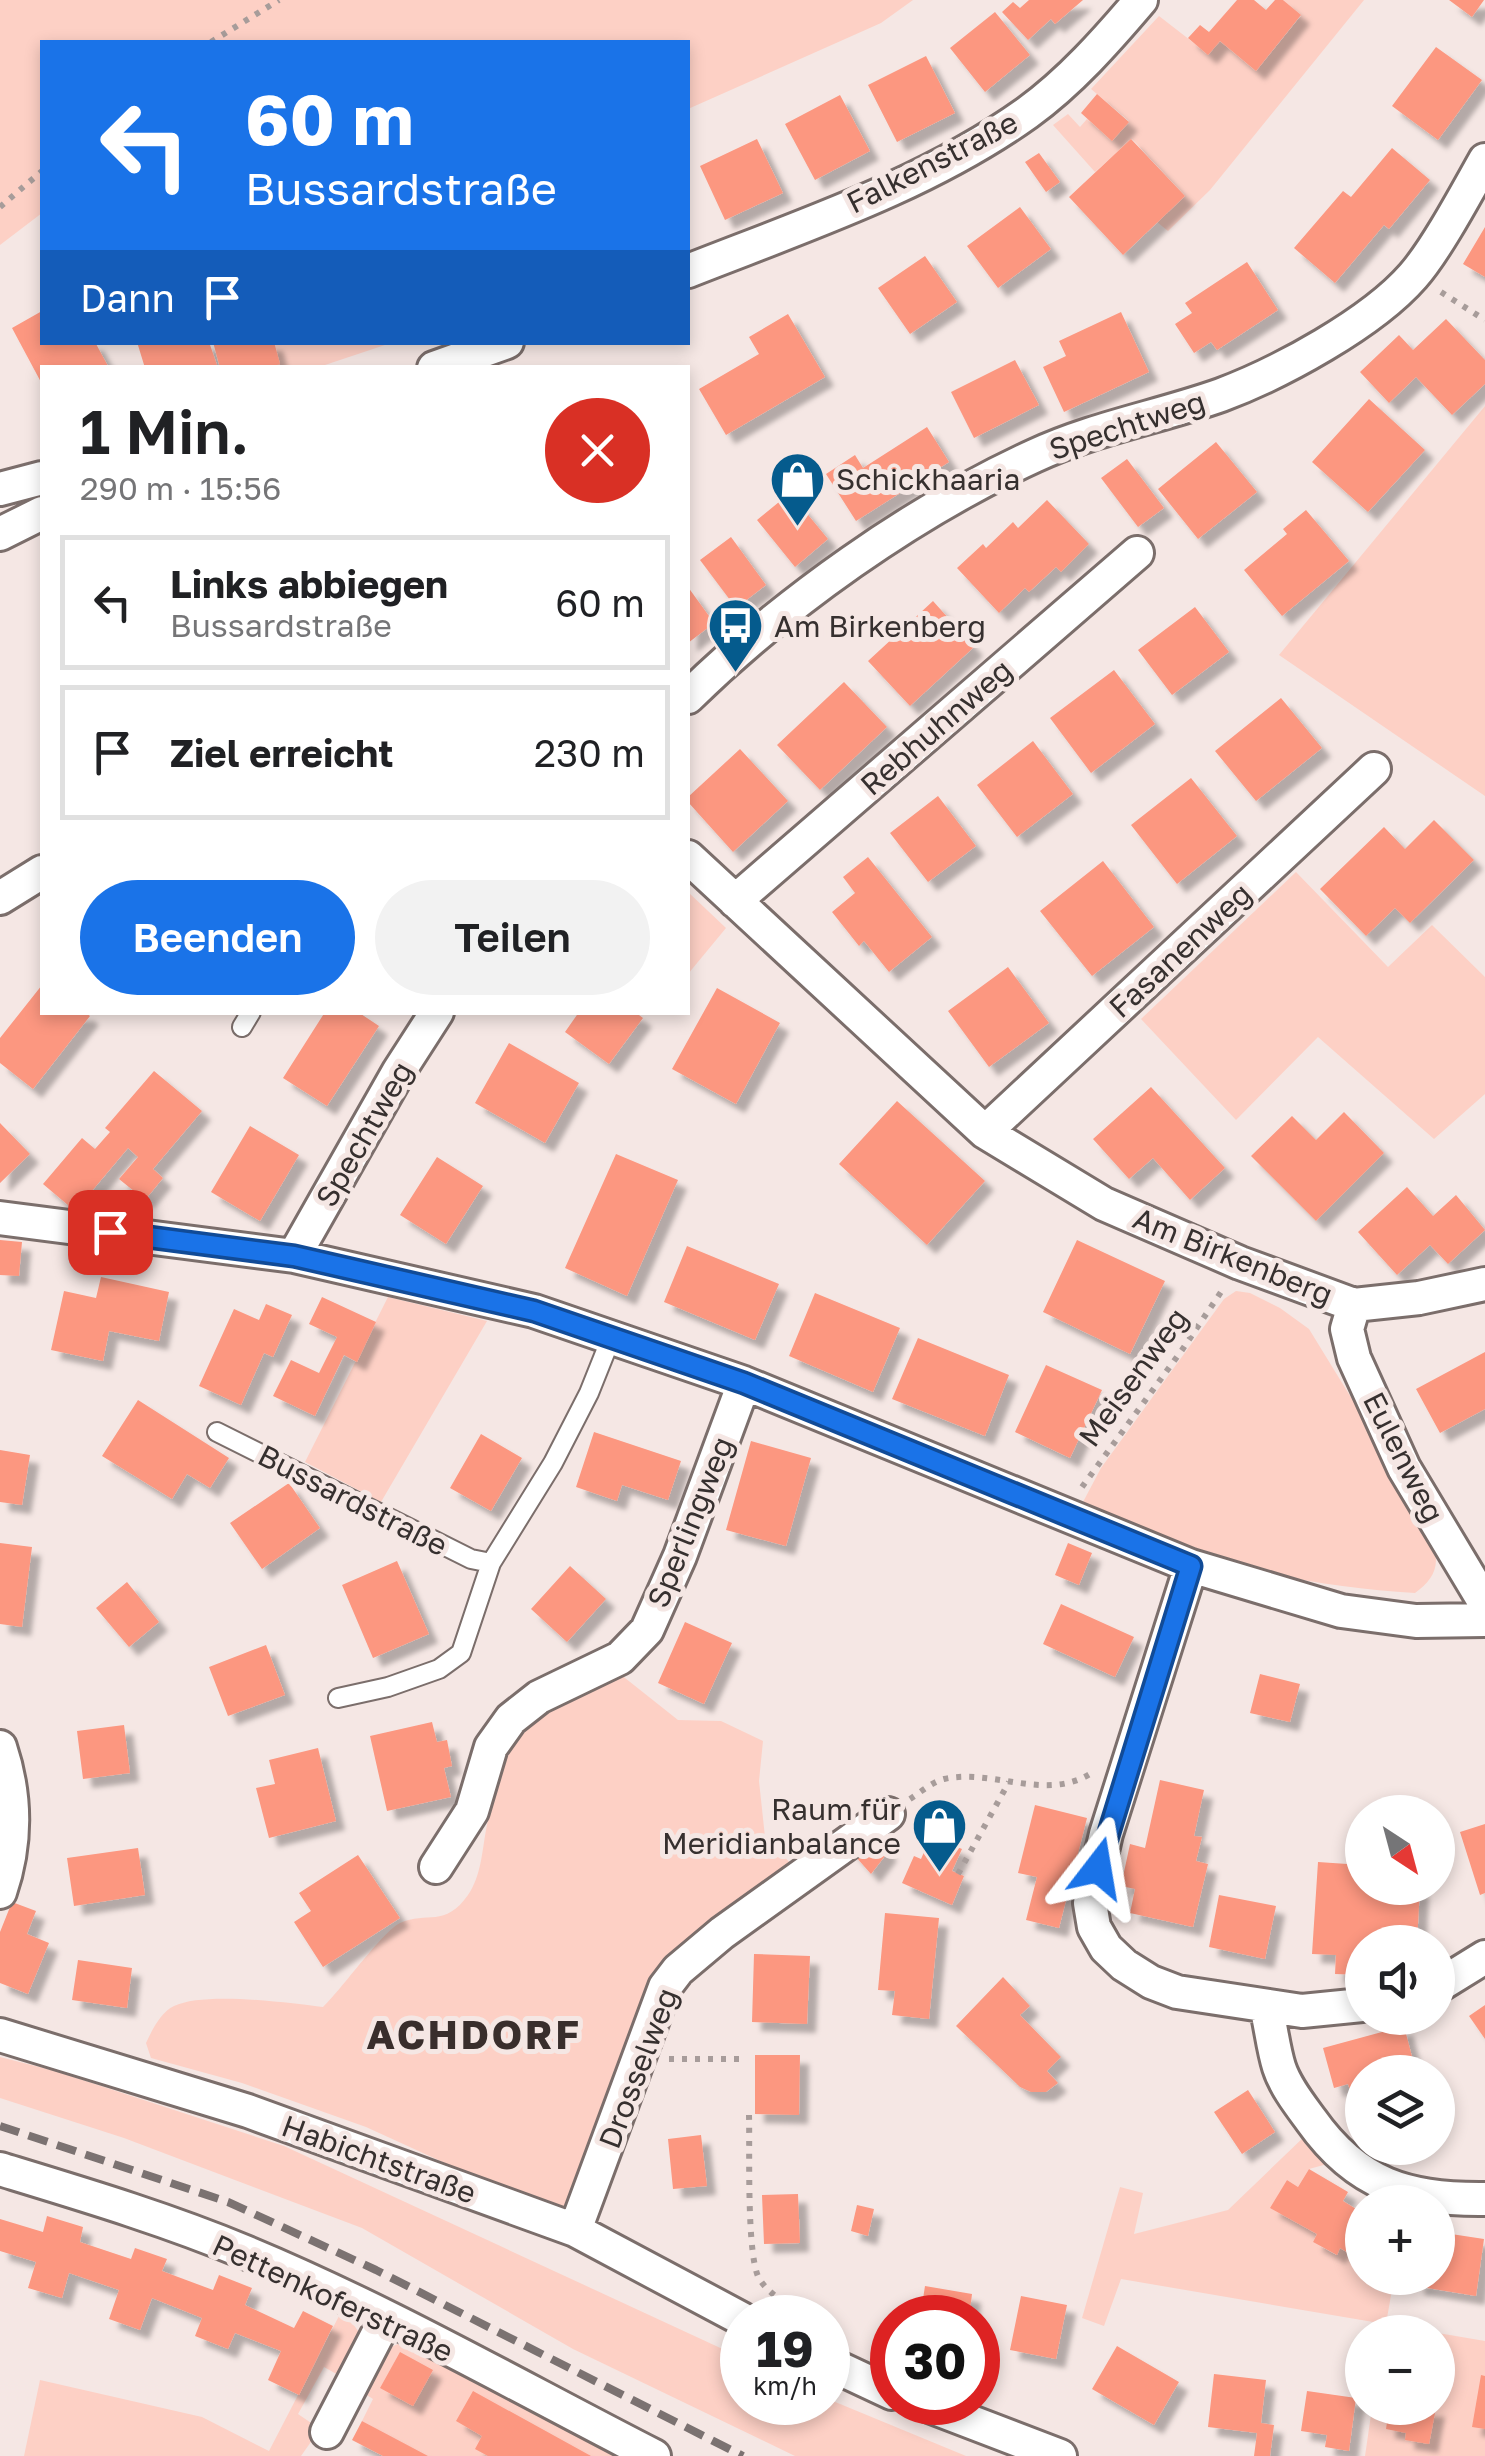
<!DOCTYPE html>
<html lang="de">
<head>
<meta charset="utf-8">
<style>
  :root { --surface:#fff; --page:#f2f2f2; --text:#202124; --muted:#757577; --line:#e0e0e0; --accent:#1a73e8 }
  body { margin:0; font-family:"Golos Text",sans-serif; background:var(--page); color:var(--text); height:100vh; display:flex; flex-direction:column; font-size:38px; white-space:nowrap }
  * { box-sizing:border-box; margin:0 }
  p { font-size:32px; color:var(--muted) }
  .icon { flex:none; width:55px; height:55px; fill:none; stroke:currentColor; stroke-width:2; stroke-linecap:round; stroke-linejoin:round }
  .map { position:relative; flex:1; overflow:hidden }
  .drawer { position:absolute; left:40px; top:365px; width:650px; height:650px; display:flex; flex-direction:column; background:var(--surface); border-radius:0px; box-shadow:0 5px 15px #0003 }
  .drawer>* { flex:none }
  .guide { position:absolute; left:40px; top:40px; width:650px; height:305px; border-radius:0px; box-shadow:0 5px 15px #0003; background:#1a73e8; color:#fff; overflow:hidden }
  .needle { width:65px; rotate:144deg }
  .fabs { position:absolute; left:1345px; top:1795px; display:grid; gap:20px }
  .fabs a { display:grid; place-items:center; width:110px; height:110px; border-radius:50%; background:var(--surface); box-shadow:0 5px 15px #0003; font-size:50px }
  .speed { position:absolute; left:720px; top:2295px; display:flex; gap:20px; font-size:50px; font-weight:700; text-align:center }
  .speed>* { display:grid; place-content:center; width:130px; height:130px; border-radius:50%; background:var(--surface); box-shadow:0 5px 15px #0003; line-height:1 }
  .speed small { font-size:25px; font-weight:400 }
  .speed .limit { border:15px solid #d22; background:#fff; color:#111 }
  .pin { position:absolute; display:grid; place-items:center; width:85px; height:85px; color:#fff; margin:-42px; border-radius:20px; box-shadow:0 5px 15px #0006 }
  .me { position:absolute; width:110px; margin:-55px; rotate:14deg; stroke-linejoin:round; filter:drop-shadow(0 0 8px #0008) }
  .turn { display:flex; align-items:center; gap:35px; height:210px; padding:0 40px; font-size:45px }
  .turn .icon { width:130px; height:130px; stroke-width:2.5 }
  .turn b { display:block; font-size:70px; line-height:85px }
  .then { display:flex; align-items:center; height:95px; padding:0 40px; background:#0003; gap:20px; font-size:38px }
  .round { display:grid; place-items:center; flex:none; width:105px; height:105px; border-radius:52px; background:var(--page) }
  .summary { display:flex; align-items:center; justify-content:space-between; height:170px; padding:0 40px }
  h1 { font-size:60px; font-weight:600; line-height:75px }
  .cta { display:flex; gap:20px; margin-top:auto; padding:20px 40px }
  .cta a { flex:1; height:115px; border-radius:60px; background:var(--accent); color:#fff; font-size:40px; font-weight:600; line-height:115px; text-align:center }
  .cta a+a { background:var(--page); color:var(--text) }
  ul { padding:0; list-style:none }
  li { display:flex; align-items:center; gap:30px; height:135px; margin:0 20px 15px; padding:0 20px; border:5px solid var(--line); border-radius:0px }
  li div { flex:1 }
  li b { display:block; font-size:38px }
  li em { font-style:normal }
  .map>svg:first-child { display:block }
  .green { fill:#fdd0c5 }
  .building { fill:#fc9780; filter:url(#shadow) }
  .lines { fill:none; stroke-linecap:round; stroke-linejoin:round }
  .service-casing { stroke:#7b6e6b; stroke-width:22 }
  .minor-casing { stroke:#7b6e6b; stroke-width:38 }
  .path { stroke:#a79c9a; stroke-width:6; stroke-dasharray:5 8; stroke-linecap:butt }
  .service { stroke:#fff; stroke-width:18 }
  .minor { stroke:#fff; stroke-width:32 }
  .rail { stroke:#7b7271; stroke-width:8; stroke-dasharray:20 10; stroke-linecap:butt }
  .route-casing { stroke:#114b97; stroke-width:25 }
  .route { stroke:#1a73e8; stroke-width:18 }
  .labels { text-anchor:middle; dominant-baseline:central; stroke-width:10; stroke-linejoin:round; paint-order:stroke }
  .street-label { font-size:30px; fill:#36302f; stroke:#f5e7e4 }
  .poi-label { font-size:30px; fill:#36302f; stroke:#f5e7e4; text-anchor:start }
  .district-label { font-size:40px; font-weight:bold; letter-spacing:2.5px; fill:#392e2c; stroke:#f5e7e4 }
</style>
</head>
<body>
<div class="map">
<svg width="1485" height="2456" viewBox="0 0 1485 2456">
  <defs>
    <filter id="shadow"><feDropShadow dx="9" dy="9" stdDeviation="2.5" flood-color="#0004"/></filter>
  </defs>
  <rect width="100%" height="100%" fill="#f5e7e4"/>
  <path class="green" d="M0 0H913L881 23 688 109V42H42V213L0 245Z
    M1283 0H1364L1210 190 1168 231 1157 222 1185 196 1132 139 1095 172 1053 125 1068 114 1080 127 1087 119 1113 140 1129 121 1091 89 1159 16 1208 54 1220 41 1256 71 1301 16Z
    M394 342 319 367 269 368 262 343Z
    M1485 406V796L1279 655Z
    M1296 872 1388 967 1432 925 1485 977V1094L1434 1139 1318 1037 1236 1120 1141 1019Z
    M688 892 726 928 688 974Z
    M1236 1291 1250 1293 1280 1308 1309 1329 1355 1404 1435 1552C1439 1570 1430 1582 1415 1593 1347 1589 1276 1579 1211 1555 1168 1539 1125 1520 1083 1502L1101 1468 1224 1299Z
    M388 1297 487 1321 381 1502 305 1462Z
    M620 1674 678 1720 721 1721 763 1741 759 1781 765 1837 801 1874 678 1970 567 2206 548 2210 366 2127 242 2083 151 2058 146 2043C152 2030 161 2012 174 2006 205 1991 289 2003 323 2007 342 1989 383 1931 400 1923 427 1911 445 1928 468 1895 481 1876 482 1852 486 1830 490 1812 494 1776 500 1762 518 1712 576 1695 620 1674Z
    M0 2057 55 2071 284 2146 742 2358V2402H828V2399L966 2456H795L573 2349 362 2228 124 2138 0 2098Z
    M1307 2134 1331 2163 1309 2169 1298 2187 1287 2180 1271 2208 1317 2234 1313 2242 1336 2255 1340 2248 1362 2261V2278H1394L1386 2324 1435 2332H1385V2324L1121 2279 1104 2326 1082 2318 1120 2187 1143 2193 1134 2234 1228 2210Z
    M339 2316 353 2324 361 2335 340 2376 324 2367 298 2414 320 2429 301 2456H24L40 2380 202 2417 269 2451Z
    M1438 2333 1485 2341V2456H1365L1372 2408H1438Z
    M400 2343H407L618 2456H426L362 2421 373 2399 362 2392 387 2349Z"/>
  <path class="building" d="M1029 0H1083L1055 24 1051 19 1028 40 1002 12 1013 2 1020 8Z
    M1237 0H1254L1266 10 1275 0H1283L1301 15 1256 71 1220 41 1208 55 1188 38 1200 25 1209 32Z
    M1449 0H1484L1472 17Z
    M995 12 1030 55 985 92 950 48Z
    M1436 47 1482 80 1438 140 1392 106Z
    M926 56 955 113 897 142 868 85Z
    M1097 94 1129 122 1112 141 1081 113Z
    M840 95 870 151 815 180 785 124Z
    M757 139 783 193 725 220 700 166Z
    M1131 139 1185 196 1123 255 1069 197Z
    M1392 148 1430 180 1389 229 1384 225 1335 283 1294 248 1343 191 1351 197Z
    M1039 153 1060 182 1046 192 1025 162Z
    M1020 207 1051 249 998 288 967 246Z
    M1485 227V277L1463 264Z
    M925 256 957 302 910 334 878 288Z
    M1247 262 1278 310 1217 350 1211 342 1194 353 1175 324 1192 313 1185 303Z
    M42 311V342H95L109 368H42V384L12 328Z
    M1121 312 1149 372 1064 412 1043 367 1066 356 1059 341Z
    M788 314 825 377 726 435 699 389 759 354 749 337Z
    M1446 319 1485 360V384L1452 415 1416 377 1389 403 1360 372 1399 335 1413 350Z
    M137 342H209L217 365 145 368Z
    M213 342H274L280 364 267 368H220Z
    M1015 360 1039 405 974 438 951 392Z
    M1369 399 1425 450 1368 512 1312 462Z
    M927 427 949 462 856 521 826 474 855 455 863 468Z
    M1216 442 1257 492 1198 539 1158 489Z
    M1127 459 1164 508 1138 527 1101 478Z
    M790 493 828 539 795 567 757 520Z
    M1047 500 1089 544 1061 572 1056 567 1029 592 1025 588 999 613 957 568 983 544 986 548 1013 522 1018 528Z
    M1306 510 1349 561 1282 616 1244 570 1287 534 1283 529Z
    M731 537 766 585 736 608 700 560Z
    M688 587 714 623 688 643Z
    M933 601 974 647 910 706 868 661Z
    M1195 607 1229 652 1172 695 1138 650Z
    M1114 670 1155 724 1091 773 1050 718Z
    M844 682 887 727 820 790 777 745Z
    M1281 698 1322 748 1256 801 1215 751Z
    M1033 741 1073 794 1017 837 977 785Z
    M740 749 788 801 733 852 688 802V797Z
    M1191 778 1237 836 1177 884 1131 825Z
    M938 796 976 846 928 882 890 833Z
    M1434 820 1474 860 1410 923 1395 908 1366 936 1320 889 1384 827 1405 849Z
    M868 857 932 937 889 972 864 941 859 946 832 912 855 893 843 877Z
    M1103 861 1154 927 1092 976 1040 911Z
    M1008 967 1049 1023 989 1067 948 1011Z
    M42 985V1012H85L90 1016 33 1089 0 1063V1038Z
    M717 988 780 1023 736 1104 672 1069Z
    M325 1012H358L379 1026 327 1106 283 1078Z
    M579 1012H635L643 1018 609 1064 565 1032Z
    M509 1043 579 1083 545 1143 475 1103Z
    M154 1071 202 1111 153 1169 163 1178 145 1200 119 1179 138 1157 128 1148 75 1211 43 1184 82 1138 95 1149 110 1132 105 1128Z
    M1151 1087 1225 1168 1190 1200 1153 1158 1129 1179 1093 1139Z
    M897 1101 985 1181 927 1245 839 1164Z
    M1344 1112 1384 1153 1316 1221 1251 1156 1292 1116 1316 1140Z
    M0 1123 30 1154 0 1183Z
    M250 1126 299 1155 260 1221 211 1192Z
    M616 1154 678 1180 627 1296 565 1268Z
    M437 1157 483 1186 446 1244 400 1215Z
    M1407 1187 1433 1216 1456 1195 1485 1230 1448 1264 1430 1245 1397 1275 1358 1232Z
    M0 1240 22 1242 19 1276 0 1275Z
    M1077 1240 1165 1281 1130 1354 1043 1312Z
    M687 1246 779 1284 755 1340 664 1302Z
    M101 1277 169 1292 159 1341 109 1331 103 1361 51 1350 64 1291 96 1298Z
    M815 1293 900 1328 873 1392 789 1356Z
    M322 1297 376 1322 357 1362 344 1355 315 1416 273 1396 291 1360 319 1373 337 1337 309 1324Z
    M266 1304 292 1315 273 1357 264 1353 241 1405 199 1386 234 1309 259 1320Z
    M918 1338 1009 1375 985 1436 892 1399Z
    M1485 1352V1409L1440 1433 1416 1389Z
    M1046 1365 1102 1390 1070 1458 1015 1432Z
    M138 1400 229 1458 210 1488 187 1474 172 1499 102 1456Z
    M594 1432 681 1461 668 1500 622 1485 617 1501 576 1487Z
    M481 1434 522 1458 491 1511 450 1488Z
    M751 1441 811 1458 786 1546 726 1530Z
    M0 1450 30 1455 22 1505 0 1502Z
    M289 1483 320 1528 262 1569 230 1523Z
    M0 1543 32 1547 22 1627 0 1624Z
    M1068 1543 1092 1553 1079 1585 1055 1575Z
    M397 1561 429 1634 373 1658 342 1585Z
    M570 1566 606 1599 567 1642 531 1609Z
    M127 1582 159 1622 129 1647 96 1608Z
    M1061 1604 1134 1637 1115 1677 1043 1644Z
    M685 1622 732 1643 704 1704 658 1683Z
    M266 1645 285 1695 228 1716 209 1667Z
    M1260 1674 1300 1684 1290 1722 1250 1713Z
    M432 1722 437 1742 447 1740 452 1766 444 1768 451 1797 387 1811 370 1736Z
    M124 1725 130 1773 83 1779 77 1731Z
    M318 1748 336 1821 269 1838 256 1788 275 1784 269 1760Z
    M1160 1780 1204 1790 1194 1836 1202 1837 1196 1861 1208 1864 1193 1927 1130 1913 1135 1889 1121 1886 1130 1844 1145 1848Z
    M1035 1805 1087 1818 1059 1928 1026 1920 1037 1877 1018 1873Z
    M1485 1824V1893L1480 1895 1460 1832Z
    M871 1831 888 1852 871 1874 848 1848Z
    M931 1836 962 1849 952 1871 964 1876 952 1905 902 1883 914 1856 921 1859Z
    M138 1848 145 1895 74 1906 67 1858Z
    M358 1855 400 1918 323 1967 294 1922 311 1911 299 1893Z
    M1318 1862 1362 1865V1888H1420L1417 1942H1362V1975L1335 1974 1336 1955 1312 1954Z
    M1219 1895 1276 1906 1265 1959 1209 1947Z
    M12 1902 36 1911 27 1934 49 1943 28 1994 0 1983V1932Z
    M885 1913 939 1918 929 2019 892 2015 895 1991 878 1990Z
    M754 1954 810 1956 807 2024 752 2022Z
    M78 1960 132 1968 127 2008 72 2000Z
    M1003 1977 1030 2006 1020 2015 1061 2057 1047 2071 1058 2083 1046 2092H1031L1020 2087 956 2026Z
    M1485 2005V2039L1469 2016Z
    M1404 2026 1416 2072H1362V2093L1352 2096 1348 2084 1334 2088 1323 2048Z
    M755 2055H800L799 2115 755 2114Z
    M1248 2090 1275 2132 1242 2154 1214 2112Z
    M701 2135 707 2186 673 2189 668 2139Z
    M1309 2169 1348 2192 1343 2201 1361 2212 1358 2218 1362 2221V2261L1340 2248 1337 2255 1313 2242 1317 2234 1270 2208 1287 2180 1298 2187Z
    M798 2194 800 2243 764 2244 762 2195Z
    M857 2205 874 2209 868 2236 851 2231Z
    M47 2216 83 2227 80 2242 131 2259 135 2248 167 2259 162 2271 213 2290 219 2275 252 2288 245 2305 294 2328 303 2311 333 2326 299 2395 268 2380 281 2351 235 2333 228 2349 195 2336 202 2318 152 2298 140 2330 109 2319 119 2290 69 2273 62 2298 28 2288 36 2262 0 2251V2219L43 2232Z
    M1438 2232 1484 2239 1476 2296 1415 2286 1416 2278H1438Z
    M925 2286 972 2294 969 2318H920Z
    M1021 2296 1067 2305 1056 2359 1010 2350Z
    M1117 2346 1179 2382 1154 2425 1092 2389Z
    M400 2352 433 2370 413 2406 380 2388Z
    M1214 2374 1266 2380 1261 2423 1274 2425 1270 2456H1254L1257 2433 1208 2427Z
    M1481 2375 1485 2376V2429L1472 2427Z
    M473 2391 591 2456H488L475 2449 482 2436 456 2421Z
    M1307 2391 1356 2398 1349 2451 1325 2447 1327 2435 1301 2431Z
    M1389 2408H1436L1429 2444 1405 2440 1406 2433 1386 2429Z
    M362 2421 428 2456H383L352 2440Z"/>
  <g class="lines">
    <defs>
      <path id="service" d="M242 1027 251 1012
        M217 1432 471 1559 491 1563
        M338 1698 388 1687 439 1669 461 1653 491 1563 553 1463 589 1393 611 1338"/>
      <path id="minor" d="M688 271C802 226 926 185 1027 113 1070 82 1107 40 1141 0
        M434 368 507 342
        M0 489 42 478
        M0 534 42 513
        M688 697C784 603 912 512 1034 456 1094 428 1159 417 1221 395 1280 373 1372 323 1413 276 1436 250 1467 192 1485 160
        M688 857 985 1132 1104 1204 1240 1263 1354 1305 1419 1298 1485 1284
        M0 898 42 872
        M735 901 1137 553
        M985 1132 1374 769
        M0 1218 294 1256 534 1311 744 1383 1191 1566 1341 1611 1416 1621 1485 1620
        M294 1256 399 1071 437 1012
        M1354 1305 1347 1329 1354 1358 1404 1468 1485 1603
        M1191 1566 1106 1834 1090 1903 1094 1927 1106 1948 1124 1965 1151 1982 1177 1992 1302 2011 1362 2005
        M0 1747C16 1795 16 1845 0 1892
        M436 1867 472 1811 491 1747 511 1719 539 1697 620 1658 647 1630 680 1556 744 1383
        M1438 1986 1485 1957
        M1266 2006C1271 2026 1273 2048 1279 2067 1285 2086 1300 2105 1311 2120 1357 2185 1408 2200 1485 2199
        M0 2035 248 2111 575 2230 742 2319
        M0 2169C82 2194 166 2219 245 2252 385 2310 519 2387 654 2456
        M575 2230 665 1987 678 1970 722 1933 888 1814
        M828 2363 892 2393
        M919 2402 1060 2456
        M327 2432 386 2318"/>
    </defs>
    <use href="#service" class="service-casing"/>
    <use href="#minor" class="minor-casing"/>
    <path class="path" d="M211 42 279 0
      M0 207 42 171
      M1441 292 1485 320
      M1082 1487 1182 1350 1223 1289
      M910 1799C921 1792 932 1782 944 1779 994 1768 1047 1803 1093 1772
      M958 1874 1009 1782
      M669 2059H747
      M749 2115C750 2147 746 2260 760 2280 772 2298 793 2307 811 2318"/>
    <use href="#service" class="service"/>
    <use href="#minor" class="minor"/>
    <path class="rail" d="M0 2126 228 2202 376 2270 743 2456"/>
  </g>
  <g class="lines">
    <defs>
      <path id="route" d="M110 1232 294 1256 534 1311 744 1383 1191 1566 1098 1868"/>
    </defs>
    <use href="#route" class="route-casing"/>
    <use href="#route" class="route"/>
  </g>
  <defs>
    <symbol id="shop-pin" viewBox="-11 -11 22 30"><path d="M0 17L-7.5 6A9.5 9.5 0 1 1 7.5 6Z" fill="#055b8d" stroke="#f5e7e4"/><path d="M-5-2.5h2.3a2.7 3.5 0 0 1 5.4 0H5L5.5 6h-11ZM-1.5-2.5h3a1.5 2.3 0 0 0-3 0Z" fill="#fff"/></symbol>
    <symbol id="bus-pin" viewBox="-11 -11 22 30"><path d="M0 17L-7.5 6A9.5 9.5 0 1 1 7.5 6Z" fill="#055b8d" stroke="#f5e7e4"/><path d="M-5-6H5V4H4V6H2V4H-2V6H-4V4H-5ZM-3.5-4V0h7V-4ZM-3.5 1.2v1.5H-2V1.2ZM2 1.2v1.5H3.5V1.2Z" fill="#fff"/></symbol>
  </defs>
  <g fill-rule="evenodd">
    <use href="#shop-pin" x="766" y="448" width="63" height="86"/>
    <use href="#bus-pin" x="704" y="594" width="63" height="86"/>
    <use href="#shop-pin" x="908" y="1794" width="63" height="86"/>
  </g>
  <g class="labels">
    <g class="street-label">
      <text transform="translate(932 162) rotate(-27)">Falkenstraße</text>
      <text transform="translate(1127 425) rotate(-18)">Spechtweg</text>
      <text transform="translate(936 727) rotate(-41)">Rebhuhnweg</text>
      <text transform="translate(1180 950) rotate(-43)">Fasanenweg</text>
      <text transform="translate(364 1134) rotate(-60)">Spechtweg</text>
      <text transform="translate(1233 1256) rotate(22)">Am Birkenberg</text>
      <text transform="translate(1133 1377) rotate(-54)">Meisenweg</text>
      <text transform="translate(1404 1457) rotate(63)">Eulenweg</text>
      <text transform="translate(353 1500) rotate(27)">Bussardstraße</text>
      <text transform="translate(690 1522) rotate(-68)">Sperlingweg</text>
      <text transform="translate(638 2068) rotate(-69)">Drosselweg</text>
      <text transform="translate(379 2159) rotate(20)">Habichtstraße</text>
      <text transform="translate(333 2298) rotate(25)">Pettenkoferstraße</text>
    </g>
    <g class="poi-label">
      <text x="836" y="479">Schickhaaria</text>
      <text x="774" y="626">Am Birkenberg</text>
      <text x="901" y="1809" text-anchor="end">Raum für<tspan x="901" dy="34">Meridianbalance</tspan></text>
    </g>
    <g class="district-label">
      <text x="474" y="2034">ACHDORF</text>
    </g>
  </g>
</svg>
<div class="fabs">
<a><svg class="needle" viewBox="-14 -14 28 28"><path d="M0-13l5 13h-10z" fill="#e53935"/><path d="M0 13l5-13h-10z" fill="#757577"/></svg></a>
<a><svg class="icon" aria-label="sound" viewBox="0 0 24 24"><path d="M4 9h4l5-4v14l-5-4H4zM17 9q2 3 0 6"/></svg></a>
<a><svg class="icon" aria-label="layers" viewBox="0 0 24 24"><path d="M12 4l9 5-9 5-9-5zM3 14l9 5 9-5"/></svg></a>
<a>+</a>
<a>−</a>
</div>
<div class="speed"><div>19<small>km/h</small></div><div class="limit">30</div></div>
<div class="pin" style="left:110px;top:1232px;background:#d93025"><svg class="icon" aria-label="arrive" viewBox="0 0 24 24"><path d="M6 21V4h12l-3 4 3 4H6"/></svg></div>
<svg class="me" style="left:1098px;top:1868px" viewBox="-20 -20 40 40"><path d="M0-17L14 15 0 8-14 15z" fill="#1a73e8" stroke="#fff" stroke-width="4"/></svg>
<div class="guide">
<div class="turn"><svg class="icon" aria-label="left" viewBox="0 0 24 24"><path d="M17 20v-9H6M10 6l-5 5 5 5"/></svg><div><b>60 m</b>Bussardstraße</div></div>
<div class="then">Dann<svg class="icon" aria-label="arrive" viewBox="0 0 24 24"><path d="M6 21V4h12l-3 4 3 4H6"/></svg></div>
</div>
<section class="drawer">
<div class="summary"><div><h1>1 Min.</h1><p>290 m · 15:56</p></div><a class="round" style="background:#d93025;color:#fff"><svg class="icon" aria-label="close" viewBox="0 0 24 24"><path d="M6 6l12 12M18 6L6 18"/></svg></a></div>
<ul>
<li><svg class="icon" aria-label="left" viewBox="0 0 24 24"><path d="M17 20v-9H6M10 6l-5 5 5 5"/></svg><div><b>Links abbiegen</b><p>Bussardstraße</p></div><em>60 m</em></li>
<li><svg class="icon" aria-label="arrive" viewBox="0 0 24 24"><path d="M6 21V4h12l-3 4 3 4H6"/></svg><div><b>Ziel erreicht</b></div><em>230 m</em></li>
</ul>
<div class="cta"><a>Beenden</a><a>Teilen</a></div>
</section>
</div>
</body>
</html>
